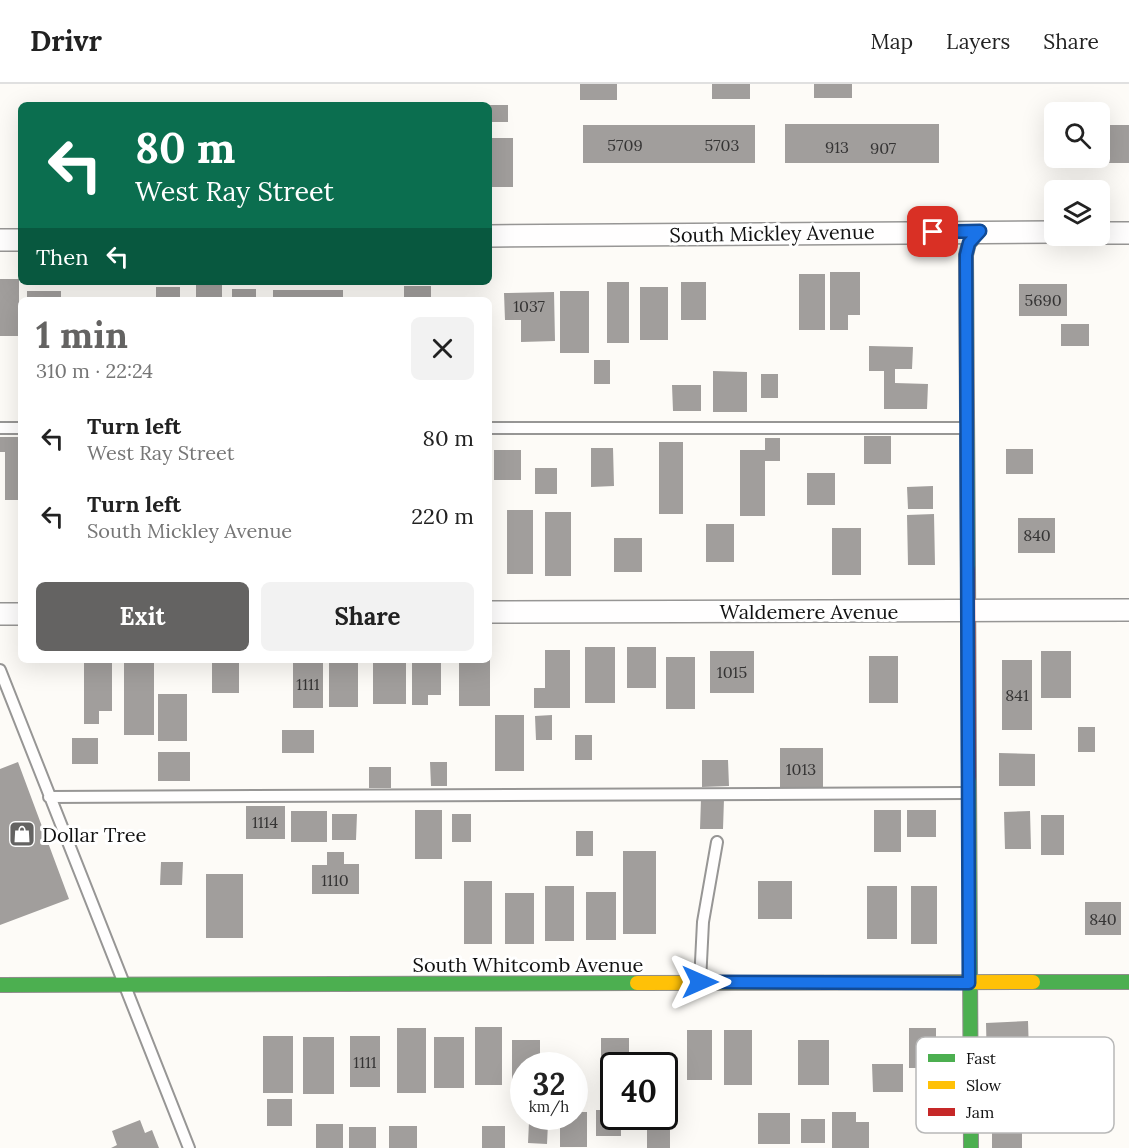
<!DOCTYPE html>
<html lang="en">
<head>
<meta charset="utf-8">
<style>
  :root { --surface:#fff; --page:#f2f2f2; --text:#222; --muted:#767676; --line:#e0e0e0; --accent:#646362 }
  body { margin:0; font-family:Lora,serif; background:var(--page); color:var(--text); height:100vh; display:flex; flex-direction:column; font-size:22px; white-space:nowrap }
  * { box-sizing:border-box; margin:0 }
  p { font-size:20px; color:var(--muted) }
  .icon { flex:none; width:33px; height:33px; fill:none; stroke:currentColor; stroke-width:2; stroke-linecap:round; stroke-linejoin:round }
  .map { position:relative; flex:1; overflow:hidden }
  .details { position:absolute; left:18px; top:213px; width:474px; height:366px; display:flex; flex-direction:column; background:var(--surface); border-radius:9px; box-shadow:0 6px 24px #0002 }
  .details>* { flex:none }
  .top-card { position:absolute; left:18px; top:18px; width:474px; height:183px; border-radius:9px; box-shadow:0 6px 24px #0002; background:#0b6e4f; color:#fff; overflow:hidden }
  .buttons { position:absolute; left:1044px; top:18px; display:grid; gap:12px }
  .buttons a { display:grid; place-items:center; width:66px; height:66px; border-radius:9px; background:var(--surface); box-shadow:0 6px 24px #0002; font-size:30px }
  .speed { position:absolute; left:510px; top:968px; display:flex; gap:12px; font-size:30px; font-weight:700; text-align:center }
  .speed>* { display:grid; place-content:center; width:78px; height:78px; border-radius:50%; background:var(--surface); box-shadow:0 6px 24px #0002; line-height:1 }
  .speed small { font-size:15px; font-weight:400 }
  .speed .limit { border:3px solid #111; border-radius:9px; background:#fff; color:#111 }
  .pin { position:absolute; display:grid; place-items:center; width:51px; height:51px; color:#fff; margin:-26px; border-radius:12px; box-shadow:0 3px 9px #0006 }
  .me { position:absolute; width:66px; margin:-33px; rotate:90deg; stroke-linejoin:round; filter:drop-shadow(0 0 4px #0008) }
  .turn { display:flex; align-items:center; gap:21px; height:126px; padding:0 18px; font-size:27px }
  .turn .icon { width:78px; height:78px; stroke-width:2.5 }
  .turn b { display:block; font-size:42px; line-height:51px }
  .then { display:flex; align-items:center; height:57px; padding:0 18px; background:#0003; gap:12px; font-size:22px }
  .round { display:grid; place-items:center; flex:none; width:63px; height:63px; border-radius:9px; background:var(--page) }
  .head { display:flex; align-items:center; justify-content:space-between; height:102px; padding:0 18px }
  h1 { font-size:36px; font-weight:700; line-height:45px; color:var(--accent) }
  .action { display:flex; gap:12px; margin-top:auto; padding:12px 18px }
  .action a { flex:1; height:69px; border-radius:9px; background:var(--accent); color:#fff; font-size:24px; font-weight:700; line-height:69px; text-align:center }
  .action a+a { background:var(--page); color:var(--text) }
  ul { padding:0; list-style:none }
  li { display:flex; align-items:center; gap:18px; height:78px; padding:0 18px }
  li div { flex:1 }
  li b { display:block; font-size:22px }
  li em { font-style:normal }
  header { display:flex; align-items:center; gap:36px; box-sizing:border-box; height:84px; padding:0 30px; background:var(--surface); border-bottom:2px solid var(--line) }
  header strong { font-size:28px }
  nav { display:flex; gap:33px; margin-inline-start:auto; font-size:21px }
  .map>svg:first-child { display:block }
  .building { fill:#a19e9c }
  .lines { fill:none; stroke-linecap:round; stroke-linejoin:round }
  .lane-casing { stroke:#979695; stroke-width:14 }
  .street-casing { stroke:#979695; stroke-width:24 }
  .fast-casing { stroke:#8e8d8b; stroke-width:16 }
  .slow-casing { stroke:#8e8d8b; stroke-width:16 }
  .jam-casing { stroke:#8e8d8b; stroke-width:16 }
  .lane { stroke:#fffefe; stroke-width:10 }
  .street { stroke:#fffefe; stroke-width:21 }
  .fast { stroke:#4caf50; stroke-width:14 }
  .slow { stroke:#ffc107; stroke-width:14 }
  .jam { stroke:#c62828; stroke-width:14 }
  .route-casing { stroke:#114b97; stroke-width:15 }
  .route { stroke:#1a73e8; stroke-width:10 }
  .labels { text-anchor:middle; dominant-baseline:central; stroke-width:6; stroke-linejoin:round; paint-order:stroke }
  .number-label { font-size:16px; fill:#353434 }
  .street-label { font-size:20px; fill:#111; stroke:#fff }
  .poi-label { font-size:20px; fill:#111; stroke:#fff; text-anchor:start }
  .key { fill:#fff; stroke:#b8b8b8; stroke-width:1.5 }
  .key-label { font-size:16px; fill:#111 }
</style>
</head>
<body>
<header>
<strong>Drivr</strong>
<nav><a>Map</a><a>Layers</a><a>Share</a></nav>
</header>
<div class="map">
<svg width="1129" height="1064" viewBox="0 0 1129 1064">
  <rect width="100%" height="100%" fill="#fdfbf7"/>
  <path class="building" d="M580 0H617V16H580Z
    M712 0H750V15H712Z
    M814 0H852V14H814Z
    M132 19H173V21H132Z
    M489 21H508V38H489Z
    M785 40H939V79H785Z
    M583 41H755V79H583Z
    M1046 41H1054V74H1100V41H1129V79H1046Z
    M489 54H513V103H489Z
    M830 188H860V231H848V246H830Z
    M799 190H825V246H799Z
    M0 195H19V252H0Z
    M607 198H629V259H607Z
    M681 198H706V236H681Z
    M1019 200H1067V232H1019Z
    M196 201H222V216H196Z
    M404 202H431V216H404Z
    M156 203H180V216H156Z
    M640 203H668V256H640Z
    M232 205H256V216H232Z
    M273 206H343V216H273Z
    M27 207H61V216H27Z
    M560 207H589V269H560Z
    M554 208 555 257 521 258V236H505L504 209Z
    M1061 240H1089V262H1061Z
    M869 262 913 263 912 285H895V299L928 300 927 325H884V287H869Z
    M594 276H610V300H594Z
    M713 287 747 288V328H713Z
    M761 290H778V314H761Z
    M672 301H701V327H673Z
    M864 352H891V380H864Z
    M0 353H21V416H5V368H0Z
    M765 354H780V377H765V432H740V366H765Z
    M659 358H683V430H659Z
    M591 364H613L614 402 591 403Z
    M1006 365H1033V390H1006Z
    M494 366H521V396H494Z
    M535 384H557V410H535Z
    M807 389H835V421H807Z
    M933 402V425H908L907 403Z
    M507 426H533V490H507Z
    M545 428H571V492H545Z
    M934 430 935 481H908L907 431Z
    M1018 434H1055V469H1018Z
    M706 440H734V478H706Z
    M832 444H861V491H832Z
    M614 454H642V488H614Z
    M585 563H615V619H585Z
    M627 563H656V604H627Z
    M545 566H570V624H534V604H545Z
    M710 567H754V609H710Z
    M1041 567H1071V614H1041Z
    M869 572H898V619H869Z
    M666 573H695V625H666Z
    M84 576H112V627H99V640H84Z
    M124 576H154V651H124Z
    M212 576H239V609H212Z
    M293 576H323V624H293Z
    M329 576H358V623H329Z
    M373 576H406V620H373Z
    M412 576H441V611H428V621H412Z
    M459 576H490V622H459Z
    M1002 576H1032V646H1002Z
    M158 610H187V657H158Z
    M495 631H524V687H495Z
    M552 631V656H536L535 632Z
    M1078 643H1095V668H1078Z
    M282 646H314V669H282Z
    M575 651H592V676H575Z
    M72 654H98V680H72Z
    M780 664H823V705H780Z
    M158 668H190V697H158Z
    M999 669 1035 670V702H999Z
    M702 676H728L729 702 702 703Z
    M18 678 69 815 0 841V685Z
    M430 678H447V702H431Z
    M369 683H391V704H369Z
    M701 715H724L723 745H700Z
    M246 722H285V755H246Z
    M415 726H442V775H415Z
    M874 726H901V768H874Z
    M907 726H936V753H907Z
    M291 727H327V758H291Z
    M1030 727 1031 765H1005L1004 728Z
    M332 730H357L356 756H332Z
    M452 730H471V758H452Z
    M1041 731H1064V771H1041Z
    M576 747H593V772H576Z
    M623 767H656V850H623Z
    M327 768H344V780H359V810H312V781H327Z
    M161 778H183L182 801H160Z
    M206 790H243V854H206Z
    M464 797H492V860H464Z
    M758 797H792V835H758Z
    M545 802H574V857H545Z
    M867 802H897V855H867Z
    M911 802H937V860H911Z
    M586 808H616V856H586Z
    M505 809H534V860H505Z
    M1085 818H1121V851H1085Z
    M1028 937 1030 1001H1014V1015H1001L1000 982H987L986 939Z
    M475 943H502V1001H475Z
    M397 944H426V1009H397Z
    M909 944H936V984H909Z
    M687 946H712V996H687Z
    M724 946H752V1001H724Z
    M263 952H293V1009H263Z
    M350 952H380V1003H350Z
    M303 953H334V1010H303Z
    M434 953H464V1004H434Z
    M601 954H629V981H614V1004H601Z
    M512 956H540V981H524V1003H512Z
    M798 956H829V1001H798Z
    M872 980H903V1008H873Z
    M267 1015H292V1042H267Z
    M596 1026H614V1032H621V1052H596Z
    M574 1028H587V1063H560V1032H574Z
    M832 1028H856V1038H869V1064H832Z
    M758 1029H790V1060H758Z
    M801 1035H825V1059H801Z
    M140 1036 145 1049 152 1046 159 1064H111L117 1061 112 1047Z
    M529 1038 548 1039 547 1060 528 1059Z
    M647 1038H670V1064H647Z
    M316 1040H343V1064H316Z
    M389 1042H417V1064H389Z
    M482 1042H505V1064H482Z
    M349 1043H376V1064H349Z
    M992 1046H1022V1064H992Z"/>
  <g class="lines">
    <defs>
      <path id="lane" d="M0 344H21
        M489 344H964
        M0 586 189 1064
        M49 713 966 709
        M700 898 703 838 717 758"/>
      <path id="street" d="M1100 149H1129
        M489 152 1054 148
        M0 156H21
        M489 528 1129 526
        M0 530H21"/>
      <path id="fast" d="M968 486 966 171 969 159 980 147
        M969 693 971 1064
        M1033 898H1129
        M0 901 637 899"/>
      <path id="slow" d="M637 899 1033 898"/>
      <path id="jam" d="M968 486 969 693"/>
    </defs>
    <use href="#lane" class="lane-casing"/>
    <use href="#street" class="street-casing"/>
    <use href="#fast" class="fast-casing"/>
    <use href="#slow" class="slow-casing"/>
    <use href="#jam" class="jam-casing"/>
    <use href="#lane" class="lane"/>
    <use href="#street" class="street"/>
    <use href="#fast" class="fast"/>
    <use href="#slow" class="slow"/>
    <use href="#jam" class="jam"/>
  </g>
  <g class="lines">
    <defs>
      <path id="route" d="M700 898 969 899 966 171 969 159 980 147 933 148"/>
    </defs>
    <use href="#route" class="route-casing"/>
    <use href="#route" class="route"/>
  </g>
  <defs>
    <symbol id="shop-square" viewBox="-11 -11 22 22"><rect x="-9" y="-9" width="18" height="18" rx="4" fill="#646362" stroke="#fff"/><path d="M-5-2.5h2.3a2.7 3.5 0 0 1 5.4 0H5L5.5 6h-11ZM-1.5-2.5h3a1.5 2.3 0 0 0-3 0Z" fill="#fff"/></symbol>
  </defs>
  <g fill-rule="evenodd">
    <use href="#shop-square" x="7" y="735" width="30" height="30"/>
  </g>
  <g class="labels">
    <g class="number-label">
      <text x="625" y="61">5709</text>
      <text x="722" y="61">5703</text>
      <text x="837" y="63">913</text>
      <text x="883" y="64">907</text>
      <text x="1043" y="216">5690</text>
      <text x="529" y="222">1037</text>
      <text x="1037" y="451">840</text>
      <text x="732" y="588">1015</text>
      <text x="308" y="600">1111</text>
      <text x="1017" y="611">841</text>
      <text x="801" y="685">1013</text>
      <text x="265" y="738">1114</text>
      <text x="335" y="796">1110</text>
      <text x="1103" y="835">840</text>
      <text x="365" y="978">1111</text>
    </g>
    <g class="street-label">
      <text transform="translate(772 149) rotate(-1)">South Mickley Avenue</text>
      <text x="809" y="527">Waldemere Avenue</text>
      <text x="528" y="880">South Whitcomb Avenue</text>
    </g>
    <g class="poi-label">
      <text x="42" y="750">Dollar Tree</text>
    </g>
  </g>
  <rect x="916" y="953" width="198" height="96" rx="9" class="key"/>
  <rect x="928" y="970" width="27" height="8" fill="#4caf50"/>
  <rect x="928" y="997" width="27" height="8" fill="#ffc107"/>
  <rect x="928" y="1024" width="27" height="8" fill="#c62828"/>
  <g class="key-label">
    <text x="966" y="980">Fast</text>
    <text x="966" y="1007">Slow</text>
    <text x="966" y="1034">Jam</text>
  </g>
</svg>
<div class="buttons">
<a><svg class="icon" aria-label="search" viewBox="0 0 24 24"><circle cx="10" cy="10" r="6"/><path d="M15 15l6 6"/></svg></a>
<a><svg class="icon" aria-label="layers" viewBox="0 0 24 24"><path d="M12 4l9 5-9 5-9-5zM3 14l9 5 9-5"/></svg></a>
</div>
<div class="speed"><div>32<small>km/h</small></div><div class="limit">40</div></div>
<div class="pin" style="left:933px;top:148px;background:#d93025"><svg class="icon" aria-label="arrive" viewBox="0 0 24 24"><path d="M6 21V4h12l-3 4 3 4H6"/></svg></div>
<svg class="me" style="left:700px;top:898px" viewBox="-20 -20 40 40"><path d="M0-17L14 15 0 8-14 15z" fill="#1a73e8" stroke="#fff" stroke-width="4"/></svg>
<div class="top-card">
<div class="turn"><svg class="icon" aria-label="left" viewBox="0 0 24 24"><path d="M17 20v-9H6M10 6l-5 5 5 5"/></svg><div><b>80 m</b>West Ray Street</div></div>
<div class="then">Then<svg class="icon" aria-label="left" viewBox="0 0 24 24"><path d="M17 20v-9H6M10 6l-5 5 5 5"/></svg></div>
</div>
<section class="details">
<div class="head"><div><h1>1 min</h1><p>310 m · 22:24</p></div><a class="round"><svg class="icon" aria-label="close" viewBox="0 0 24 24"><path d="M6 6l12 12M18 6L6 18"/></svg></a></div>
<ul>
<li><svg class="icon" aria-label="left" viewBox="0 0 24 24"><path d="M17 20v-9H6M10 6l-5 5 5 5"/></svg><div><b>Turn left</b><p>West Ray Street</p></div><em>80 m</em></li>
<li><svg class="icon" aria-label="left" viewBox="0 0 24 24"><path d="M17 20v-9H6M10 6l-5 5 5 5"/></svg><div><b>Turn left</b><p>South Mickley Avenue</p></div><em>220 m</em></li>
</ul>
<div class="action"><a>Exit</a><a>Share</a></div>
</section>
</div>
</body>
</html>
